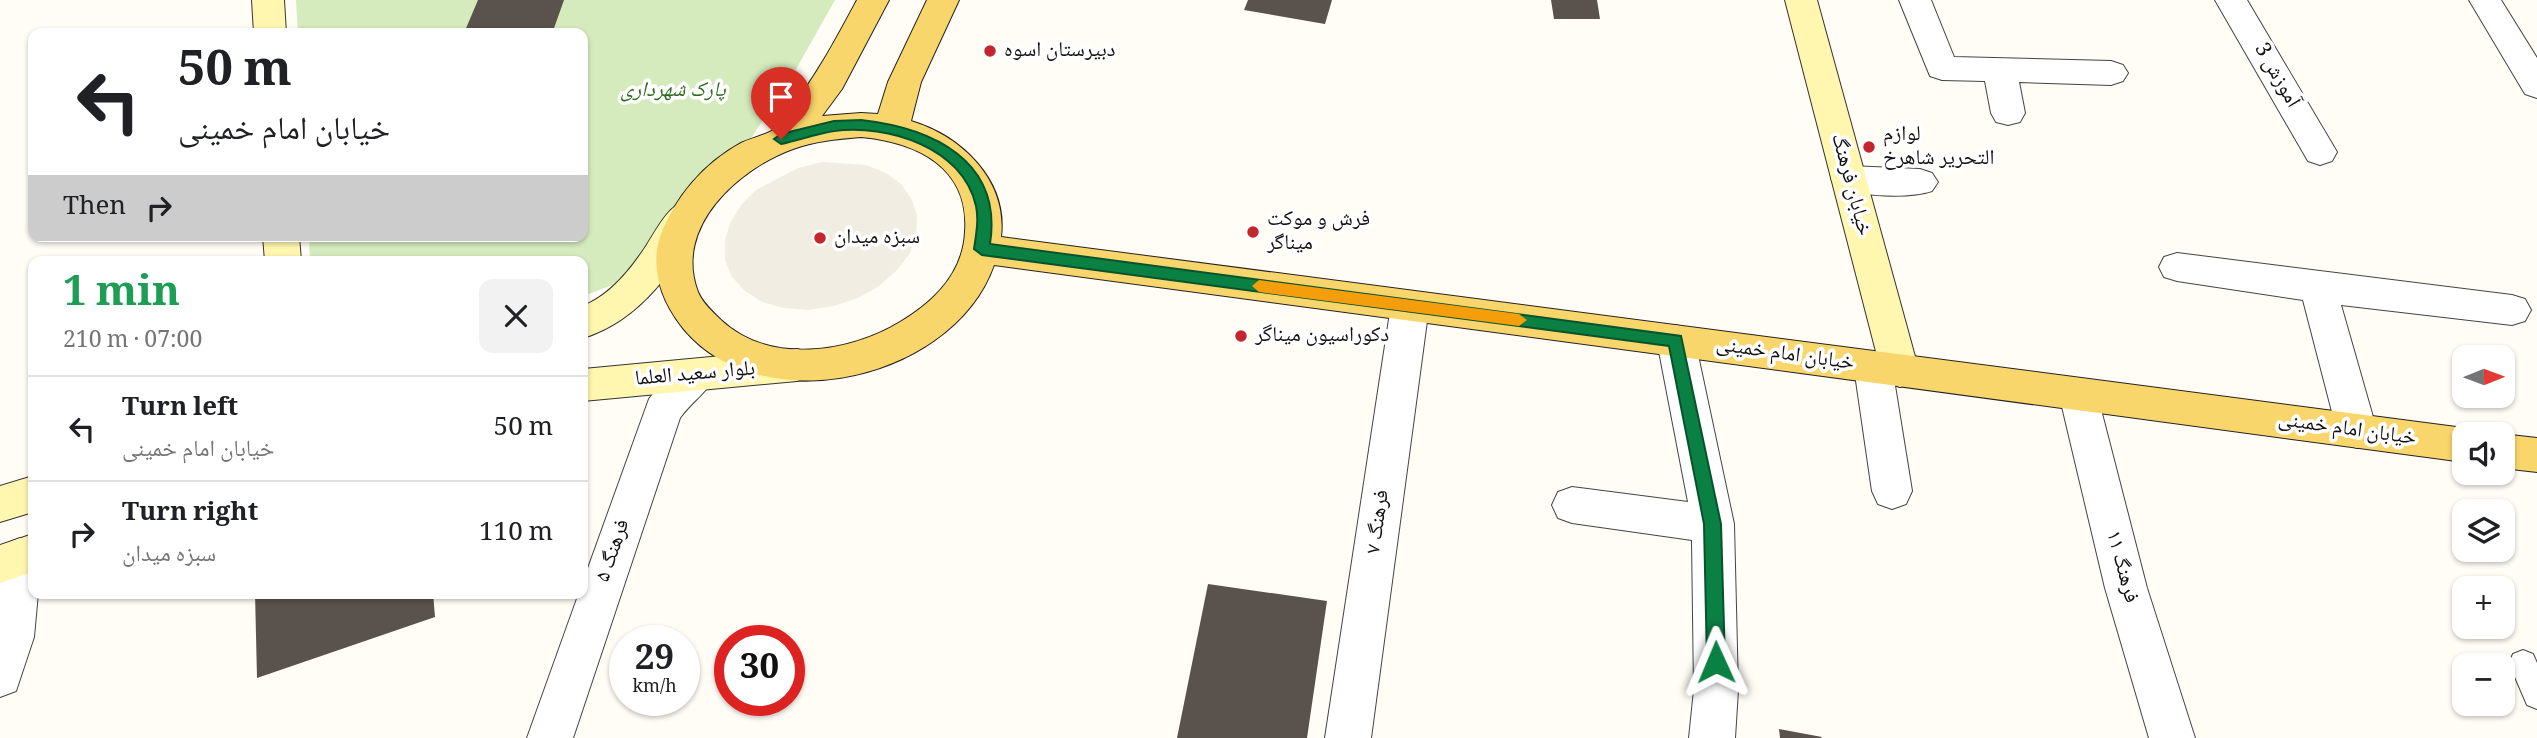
<!DOCTYPE html>
<html lang="en">
<head>
<meta charset="utf-8">
<style>
  :root { --surface:#fff; --page:#f2f2f2; --text:#202124; --muted:#757577; --line:#e0e0e0 }
  body { margin:0; font-family:Georgia,"Noto Naskh Arabic",serif; background:var(--page); color:var(--text); height:100vh; display:flex; flex-direction:column; font-size:26px; white-space:nowrap }
  * { box-sizing:border-box; margin:0 }
  p { font-size:23px; color:var(--muted) }
  .icon { flex:none; width:38px; height:38px; fill:none; stroke:currentColor; stroke-width:2; stroke-linecap:round; stroke-linejoin:round }
  .map { position:relative; flex:1; overflow:hidden }
  .side { position:absolute; left:28px; top:256px; width:560px; height:343px; display:flex; flex-direction:column; background:var(--surface); border-radius:14px; box-shadow:0 2px 5px #0004 }
  .side>* { flex:none }
  .guide { position:absolute; left:28px; top:28px; width:560px; height:214px; border-radius:14px; box-shadow:0 2px 5px #0004; background:#fff; color:var(--text); overflow:hidden }
  .needle { width:46px; rotate:89deg }
  .fabs { position:absolute; left:2452px; top:345px; display:grid; gap:14px }
  .fabs a { display:grid; place-items:center; width:63px; height:63px; border-radius:14px; background:var(--surface); box-shadow:0 2px 5px #0004; font-size:35px }
  .speed { position:absolute; left:609px; top:625px; display:flex; gap:14px; font-size:35px; font-weight:700; text-align:center }
  .speed>* { display:grid; place-content:center; width:91px; height:91px; border-radius:50%; background:var(--surface); box-shadow:0 2px 5px #0004; line-height:1 }
  .speed small { font-size:18px; font-weight:400 }
  .speed .limit { border:10px solid #d22; background:#fff; color:#111 }
  .pin { position:absolute; display:grid; place-items:center; width:60px; height:60px; color:#fff; margin:-72px -30px; border-radius:50% 50% 50% 0; rotate:-45deg; box-shadow:0 0 7px #0007 }
  .pin .icon { rotate:45deg }
  .me { position:absolute; width:77px; margin:-38px; rotate:359deg; stroke-linejoin:round; filter:drop-shadow(0 0 5px #0008) }
  .turn { display:flex; align-items:center; gap:24px; height:147px; padding:0 35px; font-size:32px }
  .turn .icon { width:91px; height:91px; stroke-width:2.5 }
  .turn b { display:block; font-size:49px; line-height:60px }
  .then { display:flex; align-items:center; height:66px; padding:0 35px; background:#0003; gap:14px; font-size:26px }
  .round { display:grid; place-items:center; flex:none; width:74px; height:74px; border-radius:14px; background:var(--page) }
  .headline { display:flex; align-items:center; justify-content:space-between; height:119px; padding:0 35px }
  h1 { font-size:42px; font-weight:700; line-height:52px; color:#1e9e55 }
  ul { padding:0; list-style:none }
  li { display:flex; align-items:center; gap:21px; height:105px; padding:0 35px; border-top:2px solid var(--line) }
  li div { flex:1 }
  li b { display:block; font-size:26px }
  li em { font-style:normal }
  .map>svg:first-child { display:block }
  .green { fill:#d5ebbd }
  .plaza { fill:#f1ede2 }
  .building { fill:#5a524d }
  .lines { fill:none; stroke-linecap:round; stroke-linejoin:round }
  .lane-casing { stroke:#444; stroke-width:2 }
  .street-casing { stroke:#444; stroke-width:2 }
  .secondary-casing { stroke:#333; stroke-width:2 }
  .primary-casing { stroke:#222; stroke-width:2 }
  .lane { fill:#fff; fill-rule:evenodd }
  .street { fill:#fff; fill-rule:evenodd }
  .secondary { fill:#fff6b0; fill-rule:evenodd }
  .primary { fill:#f9d66b; fill-rule:evenodd }
  .route { fill:#0b8043; stroke:#07532c; stroke-width:2 }
  .slow { fill:#f59e0b }
  .poi-dot { fill:#c4262e; stroke:#fff; stroke-width:2.5 }
  .labels { text-anchor:middle; dominant-baseline:central; stroke-width:7; stroke-linejoin:round; paint-order:stroke }
  .poi-label { font-size:21px; fill:#111; stroke:#fff; text-anchor:start }
  .street-label { font-size:21px; fill:#111; stroke:#fff }
  .park-label { font-size:21px; font-style:italic; fill:#2f6b1f; stroke:#fff }
</style>
</head>
<body>
<div class="map">
<svg width="2537" height="738" viewBox="0 0 2537 738">
  <rect width="100%" height="100%" fill="#fffdf5"/>
  <path class="green" d="M296 0H835L795 71 734 164 658 268 583 296V261H310L309 236H583V33H298Z"/>
  <path class="plaza" d="M822 162 866 165 886 173 901 184 911 198 917 215 916 234 910 253 897 270 879 286 858 298 834 306 808 310 784 308 762 302 745 291 732 277 725 260V241L730 223 741 205 756 190 798 168Z"/>
  <path class="building" d="M478 0H564L553 31 464 33Z
    M1248 0H1332L1325 24 1244 10Z
    M1551 0H1597L1600 19H1554Z
    M1208 584 1327 601 1307 738H1177Z
    M255 593H433L435 617 257 678Z
    M1779 729 1822 737 1821 738H1780Z"/>
  <g class="lines">
    <defs>
      <path id="lane" d="M2523 650 2533 654 2537 663V709L2527 705 2509 663 2513 654Z"/>
      <path id="street" d="M1899 0H1931L1954 57 2111 61 2123 65 2128 73 2123 81 2111 85 2019 82 2025 113 2020 122 2008 125 1996 122 1991 113 1985 81 1942 80 1930 76Z
        M2215 0H2247L2337 152 2332 161 2320 165 2308 161Z
        M2469 0H2501L2537 58V98L2525 94Z
        M1849 166 1920 169 1932 173 1938 182 1932 191C1909 199 1860 196 1837 188L1831 179 1837 170Z
        M2177 253 2512 295 2525 299 2531 310 2525 321 2512 325 2341 305 2377 431 2371 443 2357 448 2343 443 2337 431 2303 300 2177 281 2164 277 2159 267 2164 257Z
        M1410 291 1423 295 1429 306 1371 738H1325L1391 306 1397 295Z
        M1676 325 1689 330 1695 341 1734 524 1738 690 1735 738H1689L1694 690 1692 540 1572 523 1558 518 1552 505 1558 492 1572 487 1688 502 1657 341 1663 330Z
        M1873 351 1887 356 1892 367 1912 491 1906 504 1892 509 1878 504 1872 491 1854 367 1859 356Z
        M697 359 711 364 716 375C708 392 691 402 680 418L573 738H527L579 593H583V582L649 399 665 377 683 364Z
        M2078 378 2092 382 2097 394 2147 588 2195 738H2149L2105 588 2059 394 2064 382Z
        M20 538 33 543V593H38L34 637 16 691 0 697V555L5 544Z"/>
      <path id="secondary" d="M252 0H284L286 33H254Z
        M1785 0H1817L1919 371 1914 382 1900 387 1886 382 1881 371Z
        M687 200 700 204 705 214C677 266 642 320 583 338V306C608 296 627 274 642 252 655 234 665 207 687 200Z
        M263 236H299L301 261H265Z
        M797 349 811 354 816 365 811 376 797 381 583 401V369Z
        M33 476V512L0 522V486Z
        M33 534V572L0 583V545Z"/>
      <path id="primary" d="M857 0H889L842 89 822 116 861 113 878 114 888 82 927 0H959L921 82 911 121C961 136 1008 180 1001 237L2464 428 2479 434H2464V462L994 265C951 387 737 429 670 309 658 288 652 261 660 237 675 197 703 164 741 143 751 138 766 135 775 129 780 125 784 117 788 112 816 77 836 39 857 0ZM861 137C916 142 970 167 965 232 963 273 934 302 900 322 849 353 769 365 721 320 713 312 703 304 698 292 673 227 738 169 793 149 815 141 838 139 861 137Z
        M2501 434H2502L2537 438V472L2502 468Z"/>
    </defs>
    <use href="#lane" class="lane-casing"/>
    <use href="#street" class="street-casing"/>
    <use href="#secondary" class="secondary-casing"/>
    <use href="#primary" class="primary-casing"/>
    <use href="#lane" class="lane"/>
    <use href="#street" class="street"/>
    <use href="#secondary" class="secondary"/>
    <use href="#primary" class="primary"/>
  </g>
  <path class="route" d="M861 120C932 128 1003 160 990 244L1681 336 1721 524 1725 662 1722 668 1716 671 1709 668 1707 662 1704 524 1669 346 982 255 974 249C976 235 979 220 976 206 963 147 887 124 834 131 816 134 799 140 781 144L774 139 781 134 834 121Z"/>
  <path class="slow" d="M1259 280 1519 314 1527 320 1519 326 1259 292 1252 286Z"/>
  <g class="poi-dot">
    <circle cx="990" cy="51" r="7"/>
    <circle cx="1869" cy="147" r="7"/>
    <circle cx="1253" cy="232" r="7"/>
    <circle cx="820" cy="238" r="7"/>
    <circle cx="1241" cy="336" r="7"/>
  </g>
  <g class="labels">
    <g class="poi-label">
      <text x="1004" y="51">دبیرستان اسوه</text>
      <text x="1883" y="135">لوازم<tspan x="1883" dy="24">التحریر شاهرخ</tspan></text>
      <text x="1267" y="220">فرش و موکت<tspan x="1267" dy="24">میناگر</tspan></text>
      <text x="834" y="238">سبزه میدان</text>
      <text x="1255" y="336">دکوراسیون میناگر</text>
    </g>
    <g class="street-label">
      <text transform="translate(2276 76) rotate(60)">آموزش 3</text>
      <text transform="translate(1850 185) rotate(75)">خیابان فرهنگ</text>
      <text transform="translate(1785 355) rotate(8)">خیابان امام خمینی</text>
      <text transform="translate(695 375) rotate(-5)">بلوار سعید العلما</text>
      <text transform="translate(2347 430) rotate(8)">خیابان امام خمینی</text>
      <text transform="translate(1379 522) rotate(-82)">فرهنگ ۷</text>
      <text transform="translate(614 551) rotate(-71)">فرهنگ ۵</text>
      <text transform="translate(2121 567) rotate(75)">فرهنگ ۱۱</text>
    </g>
    <g class="park-label">
      <text x="673" y="91">پارک شهرداری</text>
    </g>
  </g>
</svg>
<div class="fabs">
<a><svg class="needle" viewBox="-14 -14 28 28"><path d="M0-13l5 13h-10z" fill="#e53935"/><path d="M0 13l5-13h-10z" fill="#757577"/></svg></a>
<a><svg class="icon" aria-label="sound" viewBox="0 0 24 24"><path d="M4 9h4l5-4v14l-5-4H4zM17 9q2 3 0 6"/></svg></a>
<a><svg class="icon" aria-label="layers" viewBox="0 0 24 24"><path d="M12 4l9 5-9 5-9-5zM3 14l9 5 9-5"/></svg></a>
<a>+</a>
<a>−</a>
</div>
<div class="speed"><div>29<small>km/h</small></div><div class="limit">30</div></div>
<div class="pin" style="left:781px;top:139px;background:#d93025"><svg class="icon" aria-label="arrive" viewBox="0 0 24 24"><path d="M6 21V4h12l-3 4 3 4H6"/></svg></div>
<svg class="me" style="left:1716px;top:662px" viewBox="-20 -20 40 40"><path d="M0-17L14 15 0 8-14 15z" fill="#0b8043" stroke="#fff" stroke-width="4"/></svg>
<div class="guide">
<div class="turn"><svg class="icon" aria-label="left" viewBox="0 0 24 24"><path d="M17 20v-9H6M10 6l-5 5 5 5"/></svg><div><b>50 m</b>خیابان امام خمینی</div></div>
<div class="then">Then<svg class="icon" aria-label="right" viewBox="0 0 24 24"><path d="M7 20v-9h11M14 6l5 5-5 5"/></svg></div>
</div>
<section class="side">
<div class="headline"><div><h1>1 min</h1><p>210 m · 07:00</p></div><a class="round"><svg class="icon" aria-label="close" viewBox="0 0 24 24"><path d="M6 6l12 12M18 6L6 18"/></svg></a></div>
<ul>
<li><svg class="icon" aria-label="left" viewBox="0 0 24 24"><path d="M17 20v-9H6M10 6l-5 5 5 5"/></svg><div><b>Turn left</b><p>خیابان امام خمینی</p></div><em>50 m</em></li>
<li><svg class="icon" aria-label="right" viewBox="0 0 24 24"><path d="M7 20v-9h11M14 6l5 5-5 5"/></svg><div><b>Turn right</b><p>سبزه میدان</p></div><em>110 m</em></li>
</ul>
</section>
</div>
</body>
</html>
